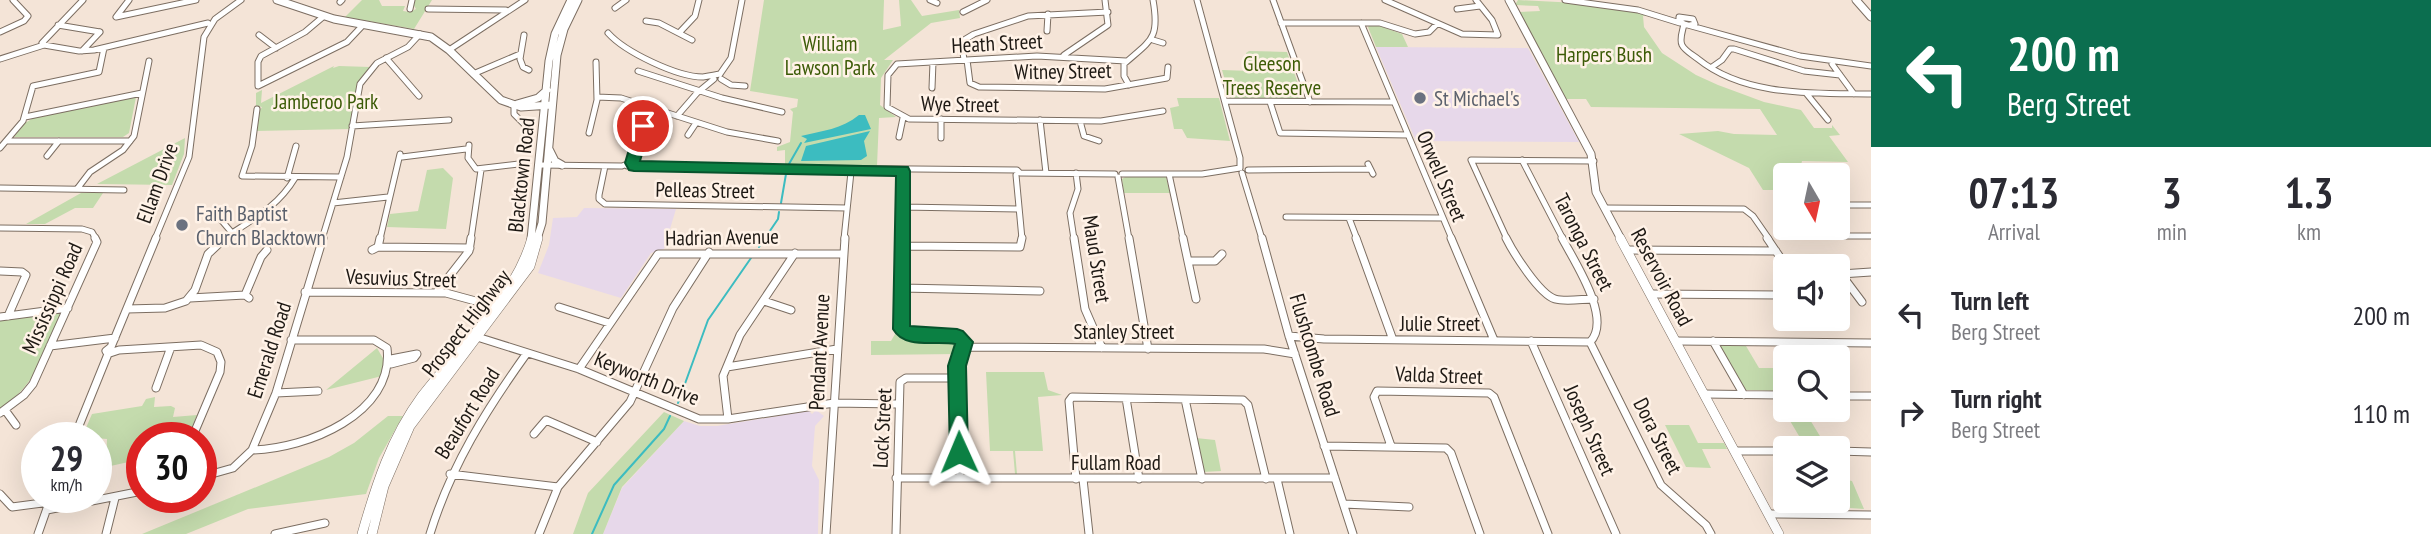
<!DOCTYPE html>
<html lang="en">
<head>
<meta charset="utf-8">
<style>
  :root { --surface:#fff; --page:#f2f2f3; --text:#2b2b33; --muted:#7c7c81 }
  body { margin:0; font-family:"PT Sans Narrow",sans-serif; background:var(--page); color:var(--text); height:100vh; display:flex; flex-direction:column; font-size:26px; white-space:nowrap }
  * { box-sizing:border-box; margin:0 }
  p { font-size:23px; color:var(--muted) }
  .icon { flex:none; width:38px; height:38px; fill:none; stroke:currentColor; stroke-width:2; stroke-linecap:round; stroke-linejoin:round }
  .map { position:relative; flex:1; overflow:hidden }
  .sheet { display:flex; flex-direction:column; background:var(--surface); width:560px }
  .sheet>* { flex:none }
  .top-card { background:#0b6e4f; color:#fff; overflow:hidden }
  .needle { width:46px; rotate:171deg }
  .fabs { position:absolute; left:1773px; top:163px; display:grid; gap:14px }
  .fabs a { display:grid; place-items:center; width:77px; height:77px; border-radius:7px; background:var(--surface); box-shadow:0 7px 28px #0002; font-size:35px }
  .speed { position:absolute; left:21px; top:422px; display:flex; gap:14px; font-size:35px; font-weight:700; text-align:center }
  .speed>* { display:grid; place-content:center; width:91px; height:91px; border-radius:50%; background:var(--surface); box-shadow:0 7px 28px #0002; line-height:1 }
  .speed small { font-size:18px; font-weight:400 }
  .speed .limit { border:10px solid #d22; background:#fff; color:#111 }
  .pin { position:absolute; display:grid; place-items:center; width:60px; height:60px; color:#fff; margin:-30px; border:4px solid #fff; border-radius:50%; box-shadow:0 2px 7px #0007 }
  .me { position:absolute; width:77px; margin:-38px; rotate:359deg; stroke-linejoin:round; filter:drop-shadow(0 0 5px #0008) }
  .turn { display:flex; align-items:center; gap:24px; height:147px; padding:0 21px; font-size:32px }
  .turn .icon { width:91px; height:91px; stroke-width:2.5 }
  .turn b { display:block; font-size:49px; line-height:60px }
  .eta { display:flex; justify-content:space-evenly; align-items:center; height:119px; text-align:center }
  .eta b { font-size:42px; font-weight:800; line-height:49px }
  ul { padding:0; list-style:none }
  li { display:flex; align-items:center; gap:21px; height:98px; padding:0 21px }
  li div { flex:1 }
  li b { display:block; font-size:26px }
  li em { font-style:normal }
  main { display:flex; flex:1; min-height:0 }
  .map>svg:first-child { display:block }
  .education { fill:#e7d8ea }
  .green { fill:#c4dbad }
  .water { fill:#3cbcc0 }
  .lines { fill:none; stroke-linecap:round; stroke-linejoin:round }
  .stream { stroke:#3cbcc0; stroke-width:2 }
  .minor-far1-casing { stroke:#7c6e62; stroke-width:7 }
  .minor-casing { stroke:#7c6e62; stroke-width:9 }
  .major-far1-casing { stroke:#7c6e62; stroke-width:9 }
  .major-casing { stroke:#7c6e62; stroke-width:10 }
  .minor-far1 { stroke:#fff; stroke-width:5 }
  .minor { stroke:#fff; stroke-width:7 }
  .major-far1 { stroke:#fff; stroke-width:7 }
  .major { stroke:#fff; stroke-width:9 }
  .route { fill:#0b8043; stroke:#07532c; stroke-width:2 }
  .worship-dot { fill:#6b7280; stroke:#fff2e7; stroke-width:2.5 }
  .labels { text-anchor:middle; dominant-baseline:central; stroke-width:5; stroke-linejoin:round; paint-order:stroke }
  .park-label { font-size:21px; fill:#3c5b07; stroke:#fff2e7 }
  .street-label { font-size:21px; fill:#1e1914; stroke:#fff2e7 }
  .worship-label { font-size:21px; fill:#5b616d; stroke:#fff2e7; text-anchor:start }
</style>
</head>
<body>
<main>
<div class="map">
<svg width="1871" height="534" viewBox="0 0 1871 534">
  <rect width="100%" height="100%" fill="#f4e4d7"/>
  <path class="education" d="M1376 47 1528 48 1579 142 1416 141Z
    M584 208 676 209 664 249 651 253 621 298 538 273 549 245 553 218 577 217Z
    M816 410 824 416 815 426 812 466 819 480 818 534H603L622 488 684 421 700 426H717L809 411 812 414Z"/>
  <path class="green" d="M362 0H379L382 6H405L403 11 410 12 416 9 413 4 415 0H432L414 29 345 17Z
    M764 0H884L883 30 901 26 899 0H911L922 16 959 10 960 18 931 23 884 60H893L881 78 880 105 896 117 879 118 877 166 785 165V150L777 151V147L790 142 793 112 790 109 797 107 798 99 750 91Z
    M1518 0 1597 4 1653 15 1643 16 1644 27 1662 53 1696 75 1718 85 1764 102 1801 110 1814 128H1832V125L1840 135 1829 136 1848 162 1802 161 1801 165 1808 175H1785V190H1763L1749 168 1679 134 1718 131 1734 134 1777 135 1760 109 1591 107 1586 99H1566L1518 12 1540 11 1538 6 1515 5Z
    M1370 25 1380 26 1402 34 1408 47H1376L1368 27Z
    M1249 51 1287 52 1303 98H1230L1222 70 1251 71 1246 53Z
    M334 66 333 68 339 66 370 67 357 85 350 129 256 131 257 114 262 107 256 106V93L262 90 261 103Z
    M136 97 129 133 123 137H14L25 123 35 117Z
    M1177 98H1219L1230 141 1187 138 1182 129H1174L1170 108 1179 106Z
    M185 138 184 154 172 185 97 184Z
    M443 168 453 178 446 229 387 227 390 214 418 211 427 170Z
    M1125 177H1166L1170 193H1124L1122 179Z
    M81 193H103L93 208H75L45 224H26Z
    M61 312C44 353 38 383 0 409V319Z
    M895 334 905 339 959 340V352L957 354 871 355V341H891Z
    M1719 345 1746 346 1759 368H1779L1785 377V391L1745 390Z
    M377 348 384 360 382 376 326 390Z
    M986 372H1044L1048 390 1062 395 1038 397 1043 451H1015L1017 474H1015L1013 451H990Z
    M155 397 154 407 171 406 175 408 173 417 197 415 191 429 161 434 159 437 142 438V459L106 467 107 439 82 437 92 414 142 406 146 399Z
    M1777 399H1785V410H1804L1826 446H1805Z
    M664 412 684 421 622 487 603 534H573L588 493Z
    M388 416H403L379 458 366 494 248 509 186 534H142L329 457 354 443Z
    M1665 425H1689L1698 443H1724L1727 449H1702L1711 468 1686 467Z
    M1196 438 1215 440 1221 471 1203 472Z
    M1838 465 1847 480 1852 481 1864 509 1850 508 1838 488Z"/>
  <path class="water" d="M859 115H865L871 129 804 143 807 139 801 136C822 131 842 129 859 115Z
    M870 131 864 141 867 156 861 160 801 161 806 146Z"/>
  <g class="lines">
    <path class="stream" d="M789 164 801 143
      M781 203 786 174
      M759 247 778 219 779 212
      M678 403 708 320 751 258
      M592 534 614 485 664 429 670 416"/>
    <defs>
      <path id="minor-far1" d="M129 0 116 17 196 0
        M930 0 937 3
        M1197 0 1240 158V168
        M1273 0 1310 102
        M1385 0 1462 34 1498 35 1492 20 1476 0
        M1565 0 1638 10 1680 23
        M340 2 342 0
        M615 8 626 0
        M410 9 412 0
        M428 9 506 10
        M1457 9 1480 6
        M963 12 987 0
        M324 16 305 32 261 56 258 62V86L347 42 364 24
        M646 21 659 23 692 40
        M1281 23H1380L1415 34 1429 32 1437 24
        M1361 23 1452 239
        M1684 24C1683 30 1679 39 1682 45 1685 51 1693 55 1698 59 1745 97 1814 93 1871 94
        M58 25 100 32
        M1690 25 1695 24 1693 19 1679 17V21L1684 24 1800 56 1871 66
        M1047 31 1048 14
        M0 32 24 21 28 16 13 0
        M608 33C625 52 677 77 703 77 709 76 715 75 720 74
        M679 33 695 16 699 0
        M259 35 276 48
        M524 35 520 59 523 67 529 70
        M1153 40 1163 43
        M42 43 83 0
        M449 50 525 0
        M82 51 100 32
        M1064 55 1108 25 1105 0
        M386 58 419 96
        M0 59 44 45 79 51 94 50 208 23
        M964 60 962 45 964 40 974 34 1028 16 1108 12
        M967 60 970 83 979 87 1105 89 1167 78 1168 67
        M1126 61 1037 56 897 64 888 75 887 107 909 119 1101 121 1163 111
        M1832 64 1854 94
        M1712 67 1722 60 1730 49H1734L1804 71 1840 75
        M638 71 722 98 782 112
        M473 74 520 54
        M720 74 731 58 742 0
        M721 79 731 85 745 86
        M1129 85 1124 76V64C1151 40 1160 39 1153 0
        M932 88 933 62
        M1806 93 1828 120
        M597 97 621 98 727 132 778 141
        M1225 101 1394 102
        M1270 102 1280 133 1408 135
        M514 104V114L531 131
        M257 109 252 146 242 176 341 177
        M630 114 622 133H640
        M677 116 697 93 714 79
        M25 117 142 93
        M941 119V138
        M1040 120 1046 173
        M1080 121 1084 136 1099 141
        M352 126 449 120
        M589 133 597 100 596 62
        M688 135 696 123
        M899 137 903 118
        M6 141H130
        M469 145 468 158 476 169 527 163
        M0 148 23 121 33 86 99 72 104 48
        M47 156 59 141
        M402 157 466 149
        M1522 160 1563 239
        M632 163 643 126 657 110
        M1368 164 1373 174
        M539 165 622 166 630 163
        M605 166 599 195V199L605 204 847 208
        M627 166 1017 170 1020 173 1115 174
        M1248 170 1370 169
        M1242 173 1262 239
        M1122 174H1202L1240 168
        M1169 174 1183 239
        M1016 175 1022 239
        M1118 177 1129 239
        M287 178 296 146
        M0 188 124 190
        M77 189 90 172 123 150 134 136 149 61
        M333 203 388 197
        M1838 205H1871
        M902 207 1019 209
        M1605 208 1744 209 1753 216 1769 239
        M216 214 233 234
        M1286 217 1443 218
        M1349 218 1357 239
        M0 228 82 229 92 232 96 239
        M1812 228 1824 236H1871
        M155 239 189 157 204 37 215 19 241 0
        M223 239C251 220 277 208 295 178
        M322 239 347 157 360 84 377 63 408 47 420 34
        M380 239 400 154
        M471 239 481 170
        M844 239 851 172
        M903 239V171
        M1074 239 1070 213 1078 189 1076 173
        M1507 239 1471 160 1594 161"/>
      <path id="minor" d="M903 238 902 331 910 335 959 336 965 347
        M1074 238 1085 309 1102 348
        M1129 238 1148 349
        M1183 238 1196 299
        M1262 238 1289 336 1353 534
        M1356 238 1393 340
        M1451 238 1494 340
        M1506 238C1513 252 1539 294 1555 299 1565 302 1583 299 1594 299
        M1562 238C1574 261 1613 319 1590 342
        M1767 238 1786 266
        M902 246 1020 247 1022 238
        M378 247 470 248
        M372 250 378 247 380 238
        M1627 250 1776 251
        M1188 261H1215L1222 254
        M0 271 22 272 26 275 8 316
        M902 288 1040 291
        M305 292 446 293 494 306
        M437 292 469 251 471 238
        M1651 294 1785 295
        M245 295 261 257 267 250
        M190 298 245 295 249 298
        M764 301 791 310
        M1862 302 1841 274 1871 272
        M559 307 609 323
        M127 309 165 308 186 301 195 290 208 254 225 238
        M0 317 68 308
        M474 336 579 369 699 419H728L834 403 897 404
        M1289 336 1324 339 1590 342
        M1531 341 1616 534
        M1676 341 1871 343
        M1713 341 1744 395
        M1590 342 1661 485 1706 525 1711 534
        M50 346 115 338
        M965 347 1264 349 1295 354
        M110 353 119 350 201 345 217 352 221 362 220 372 192 438
        M391 359 417 354 414 358 391 364
        M727 367 837 349
        M579 369 658 254H843
        M156 388 171 347
        M276 393 318 391
        M1704 394 1785 395
        M1838 396H1871
        M1126 398 1139 479
        M1185 399 1202 479
        M5 410 16 425
        M0 413 24 395 33 384 97 242 95 238
        M728 419 723 376 740 335 795 253
        M534 434 546 420 597 442
        M74 438 108 354 106 351 111 347 156 238
        M1324 446 1446 448 1451 453 1480 534
        M1391 446 1374 397 1377 391 1489 393 1494 397 1548 534
        M252 450C306 449 395 414 387 348L374 340H291
        M1735 451H1785
        M1838 451 1871 452
        M450 474 558 487
        M201 477 233 468 252 450 276 393 323 238
        M896 478H1335
        M960 478 957 366 965 347
        M1076 479 1069 401 1072 397 1243 400 1248 405 1266 479
        M1083 479 1089 534
        M1277 479 1290 534
        M0 494 12 507 50 502
        M1344 504 1409 507
        M47 510 142 491
        M1769 514 1871 515
        M38 534 51 497
        M106 534 115 498
        M275 534 325 523
        M430 534C451 466 486 410 527 353
        M539 534 558 487 630 402 673 308 709 252
        M826 534 845 238
        M896 534 900 382 906 378H957"/>
      <path id="major-far1" d="M277 0 334 19 431 37 449 50 501 100 521 107 551 105
        M1509 0 1591 154 1596 192 1621 239
        M1856 0 1871 17
        M517 104 538 98 547 90
        M549 149 555 161 562 165
        M531 239 549 61 555 34 571 0
        M537 239 542 223 557 55 564 29 578 0"/>
      <path id="major" d="M1620 238 1779 534
        M362 534C376 485 391 438 422 396 459 348 516 297 532 238
        M372 534 384 486 410 426 530 266 538 238"/>
    </defs>
    <use href="#minor-far1" class="minor-far1-casing"/>
    <use href="#minor" class="minor-casing"/>
    <use href="#major-far1" class="major-far1-casing"/>
    <use href="#major" class="major-casing"/>
    <use href="#minor-far1" class="minor-far1"/>
    <use href="#minor" class="minor"/>
    <use href="#major-far1" class="major-far1"/>
    <use href="#major" class="major"/>
  </g>
  <path class="route" d="M643 121 650 126 640 161 908 167 910 171V326L957 329 963 331 973 342 966 366 968 452 965 458 959 460 952 458 950 452 948 366 955 344C936 340 905 350 893 329L896 176 634 171 629 170 625 163 636 126Z"/>
  <g class="worship-dot">
    <circle cx="1420" cy="98" r="7"/>
    <circle cx="182" cy="225" r="7"/>
  </g>
  <g class="labels">
    <g class="park-label">
      <text x="830" y="43">William<tspan x="830" dy="24">Lawson Park</tspan></text>
      <text x="1604" y="54">Harpers Bush</text>
      <text x="1272" y="63">Gleeson<tspan x="1272" dy="24">Trees Reserve</tspan></text>
      <text x="326" y="101">Jamberoo Park</text>
    </g>
    <g class="street-label">
      <text transform="translate(997 43) rotate(-3)">Heath Street</text>
      <text transform="translate(1063 71) rotate(-1)">Witney Street</text>
      <text transform="translate(960 104) rotate(1)">Wye Street</text>
      <text transform="translate(521 175) rotate(-84)">Blacktown Road</text>
      <text transform="translate(1442 176) rotate(67)">Orwell Street</text>
      <text transform="translate(157 183) rotate(-70)">Ellam Drive</text>
      <text transform="translate(705 190) rotate(1)">Pelleas Street</text>
      <text transform="translate(722 237) rotate(-1)">Hadrian Avenue</text>
      <text transform="translate(1584 242) rotate(63)">Taronga Street</text>
      <text transform="translate(1097 259) rotate(81)">Maud Street</text>
      <text transform="translate(1662 277) rotate(62)">Reservoir Road</text>
      <text transform="translate(401 278) rotate(2)">Vesuvius Street</text>
      <text transform="translate(52 298) rotate(-66)">Mississippi Road</text>
      <text transform="translate(466 323) rotate(-52)">Prospect Highway</text>
      <text x="1440" y="323">Julie Street</text>
      <text x="1124" y="331">Stanley Street</text>
      <text transform="translate(269 350) rotate(-72)">Emerald Road</text>
      <text transform="translate(819 352) rotate(-87)">Pendant Avenue</text>
      <text transform="translate(1315 355) rotate(73)">Flushcombe Road</text>
      <text transform="translate(1439 375) rotate(2)">Valda Street</text>
      <text transform="translate(647 378) rotate(22)">Keyworth Drive</text>
      <text transform="translate(467 413) rotate(-58)">Beaufort Road</text>
      <text transform="translate(882 428) rotate(-87)">Lock Street</text>
      <text transform="translate(1590 430) rotate(66)">Joseph Street</text>
      <text transform="translate(1658 436) rotate(63)">Dora Street</text>
      <text x="1116" y="462">Fullam Road</text>
    </g>
    <g class="worship-label">
      <text x="1434" y="98">St Michael's</text>
      <text x="196" y="213">Faith Baptist<tspan x="196" dy="24">Church Blacktown</tspan></text>
    </g>
  </g>
</svg>
<div class="fabs">
<a><svg class="needle" viewBox="-14 -14 28 28"><path d="M0-13l5 13h-10z" fill="#e53935"/><path d="M0 13l5-13h-10z" fill="#7c7c81"/></svg></a>
<a><svg class="icon" aria-label="sound" viewBox="0 0 24 24"><path d="M4 9h4l5-4v14l-5-4H4zM17 9q2 3 0 6"/></svg></a>
<a><svg class="icon" aria-label="search" viewBox="0 0 24 24"><circle cx="10" cy="10" r="6"/><path d="M15 15l6 6"/></svg></a>
<a><svg class="icon" aria-label="layers" viewBox="0 0 24 24"><path d="M12 4l9 5-9 5-9-5zM3 14l9 5 9-5"/></svg></a>
</div>
<div class="speed"><div>29<small>km/h</small></div><div class="limit">30</div></div>
<div class="pin" style="left:643px;top:126px;background:#d93025"><svg class="icon" aria-label="arrive" viewBox="0 0 24 24"><path d="M6 21V4h12l-3 4 3 4H6"/></svg></div>
<svg class="me" style="left:959px;top:452px" viewBox="-20 -20 40 40"><path d="M0-17L14 15 0 8-14 15z" fill="#0b8043" stroke="#fff" stroke-width="4"/></svg>
</div>
<section class="sheet">
<div class="top-card">
<div class="turn"><svg class="icon" aria-label="left" viewBox="0 0 24 24"><path d="M17 20v-9H6M10 6l-5 5 5 5"/></svg><div><b>200 m</b>Berg Street</div></div>
</div>
<div class="eta">
<div><b>07:13</b><p>Arrival</p></div>
<div><b>3</b><p>min</p></div>
<div><b>1.3</b><p>km</p></div>
</div>
<ul>
<li><svg class="icon" aria-label="left" viewBox="0 0 24 24"><path d="M17 20v-9H6M10 6l-5 5 5 5"/></svg><div><b>Turn left</b><p>Berg Street</p></div><em>200 m</em></li>
<li><svg class="icon" aria-label="right" viewBox="0 0 24 24"><path d="M7 20v-9h11M14 6l5 5-5 5"/></svg><div><b>Turn right</b><p>Berg Street</p></div><em>110 m</em></li>
</ul>
</section>
</main>
</body>
</html>
